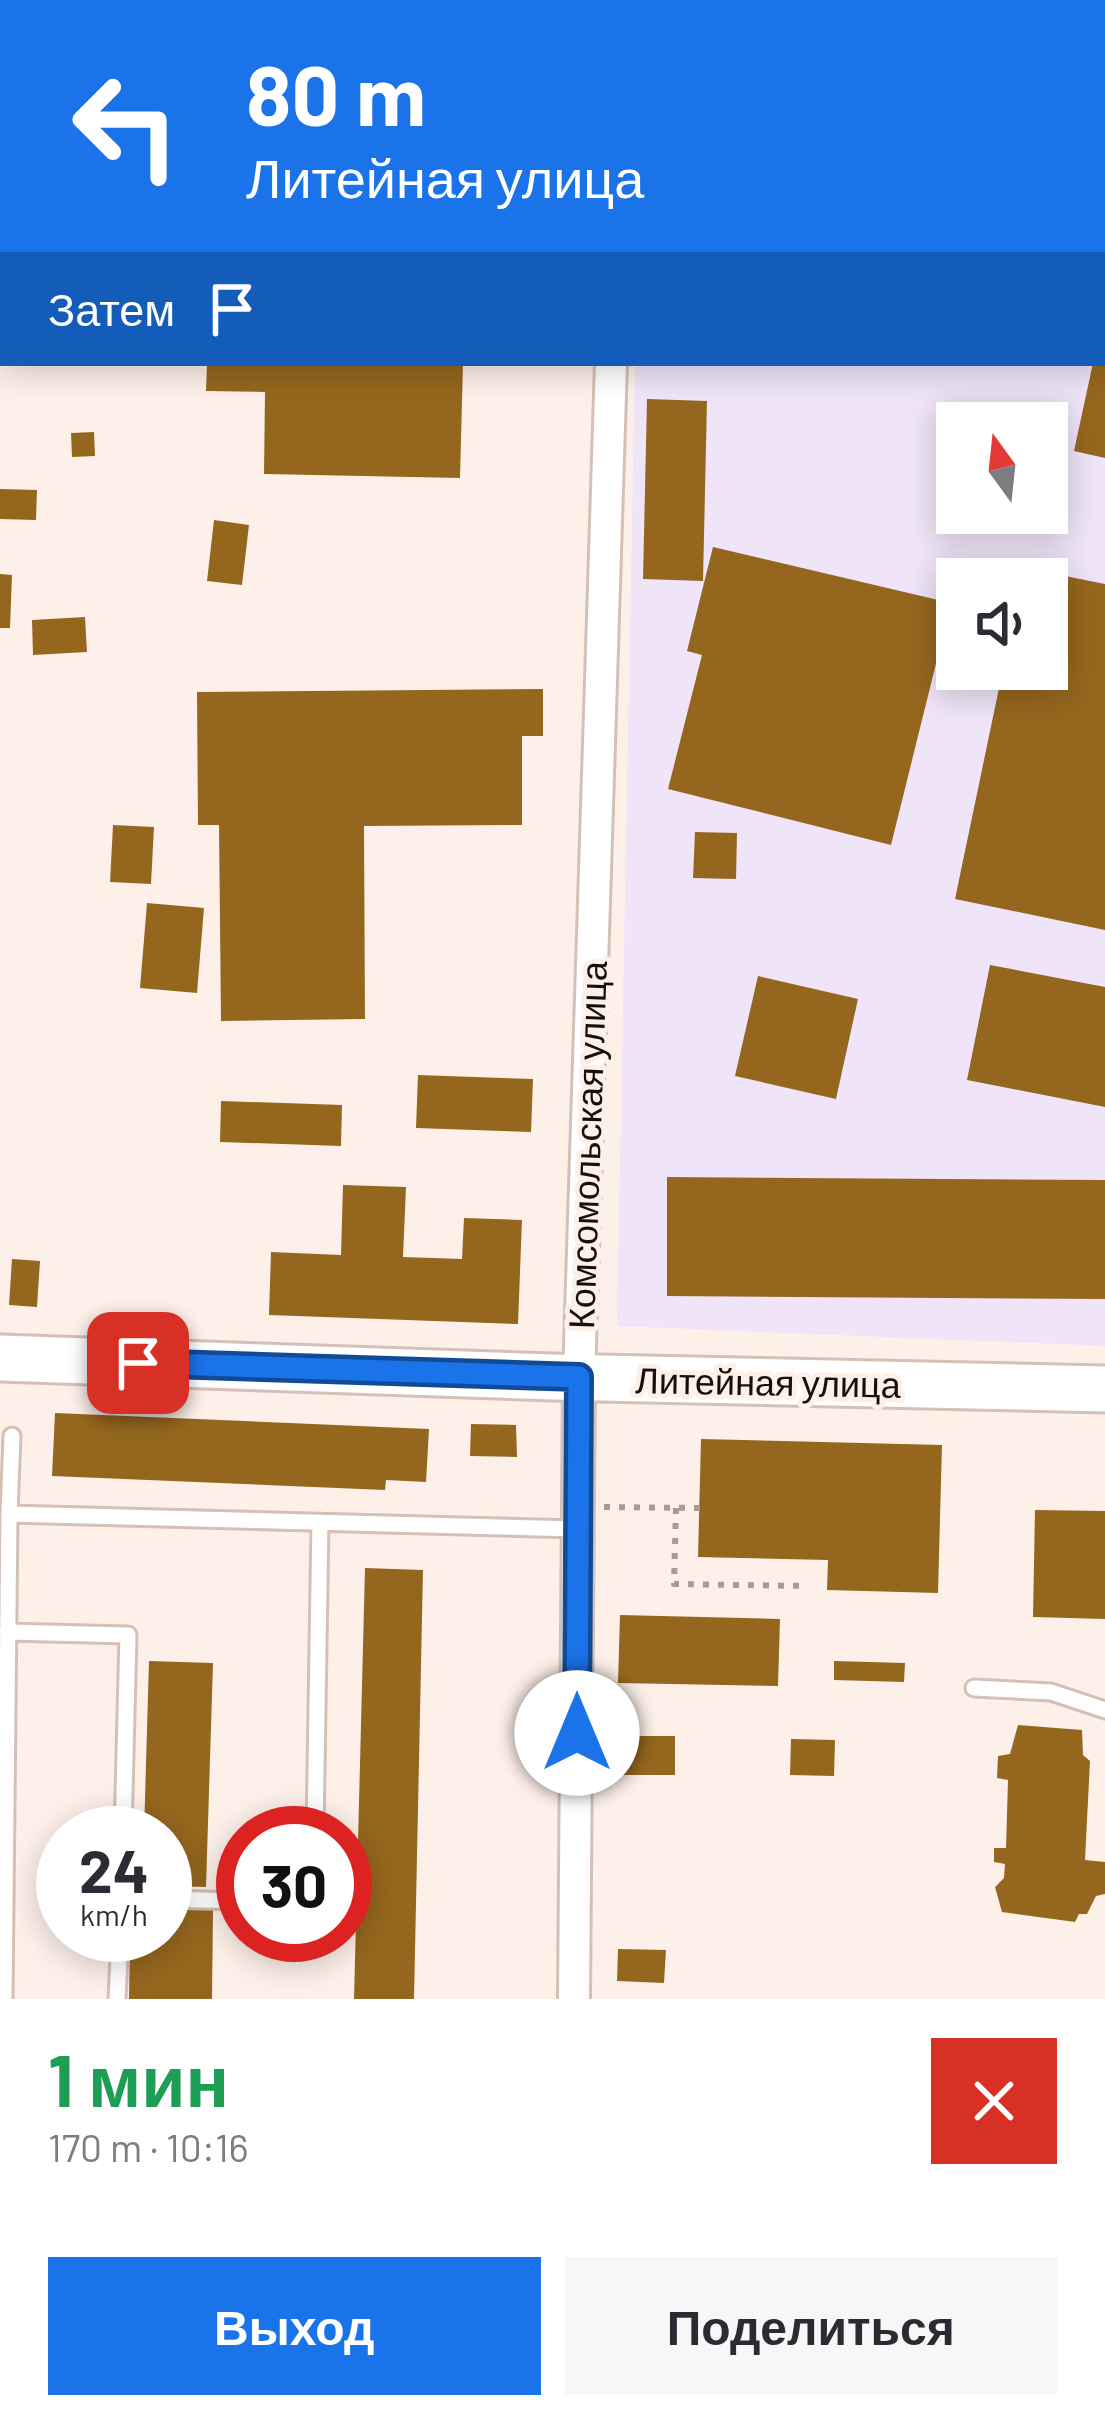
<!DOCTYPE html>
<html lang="ru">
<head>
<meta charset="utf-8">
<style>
  :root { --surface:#fff; --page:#f7f7f7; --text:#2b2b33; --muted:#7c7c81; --accent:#1a73e8 }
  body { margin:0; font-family:Barlow,sans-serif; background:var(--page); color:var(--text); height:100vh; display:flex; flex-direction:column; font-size:45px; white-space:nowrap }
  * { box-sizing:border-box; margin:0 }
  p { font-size:39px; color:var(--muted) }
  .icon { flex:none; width:66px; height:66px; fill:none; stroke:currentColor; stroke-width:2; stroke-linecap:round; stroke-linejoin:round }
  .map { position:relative; height:1999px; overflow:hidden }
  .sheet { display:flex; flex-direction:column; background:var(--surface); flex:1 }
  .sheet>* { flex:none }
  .banner { position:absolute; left:0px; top:0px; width:1107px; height:366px; box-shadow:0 6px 30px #0003; background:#1a73e8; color:#fff; overflow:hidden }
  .needle { width:78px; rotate:345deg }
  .buttons { position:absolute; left:936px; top:402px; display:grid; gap:24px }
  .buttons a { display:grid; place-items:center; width:132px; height:132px; border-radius:0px; background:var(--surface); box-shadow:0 6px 30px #0003; font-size:60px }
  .speed { position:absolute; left:36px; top:1806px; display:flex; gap:24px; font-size:60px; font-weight:700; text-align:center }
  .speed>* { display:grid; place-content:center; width:156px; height:156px; border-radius:50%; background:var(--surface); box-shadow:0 6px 30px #0003; line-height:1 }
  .speed small { font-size:30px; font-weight:400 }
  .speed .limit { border:18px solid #d22; background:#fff; color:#111 }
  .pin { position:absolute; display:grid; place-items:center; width:102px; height:102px; color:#fff; margin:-51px; border-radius:24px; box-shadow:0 6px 18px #0006 }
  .me { position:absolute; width:132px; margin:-66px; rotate:0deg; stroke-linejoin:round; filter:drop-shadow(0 0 9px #0008) }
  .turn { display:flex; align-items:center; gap:42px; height:252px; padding:0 48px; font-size:54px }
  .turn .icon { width:156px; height:156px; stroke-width:2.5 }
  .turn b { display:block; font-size:84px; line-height:102px }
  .then { display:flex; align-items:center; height:114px; padding:0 48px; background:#0003; gap:24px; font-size:45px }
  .round { display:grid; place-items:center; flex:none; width:126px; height:126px; border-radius:0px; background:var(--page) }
  .summary { display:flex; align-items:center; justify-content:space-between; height:204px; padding:0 48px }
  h1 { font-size:72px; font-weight:700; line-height:90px; color:#1e9e55 }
  .cta { display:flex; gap:24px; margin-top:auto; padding:24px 48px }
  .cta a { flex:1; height:138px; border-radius:0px; background:var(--accent); color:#fff; font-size:48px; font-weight:700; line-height:138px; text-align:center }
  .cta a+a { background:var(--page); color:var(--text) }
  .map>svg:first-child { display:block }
  .industrial { fill:#efe4f8; fill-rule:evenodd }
  .building { fill:#95671e }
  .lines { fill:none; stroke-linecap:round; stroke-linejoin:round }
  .lane-casing { stroke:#d5c0b6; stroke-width:21 }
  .street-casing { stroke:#d5c0b6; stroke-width:36 }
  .secondary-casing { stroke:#d5c0b6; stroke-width:51 }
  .path { stroke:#a69b96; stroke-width:6; stroke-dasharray:6 9; stroke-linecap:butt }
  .lane { stroke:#fff; stroke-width:15 }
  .street { stroke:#fff; stroke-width:30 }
  .secondary { stroke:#fff; stroke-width:45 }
  .route-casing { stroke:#114b97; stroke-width:30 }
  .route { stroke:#1a73e8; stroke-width:21 }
  .labels { text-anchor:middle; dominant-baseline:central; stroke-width:10; stroke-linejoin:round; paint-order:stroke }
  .street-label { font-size:36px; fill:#160f0c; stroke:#fdf0e9 }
</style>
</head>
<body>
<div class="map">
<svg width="1105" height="1999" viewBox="0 0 1105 1999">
  <rect width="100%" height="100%" fill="#fdf0e9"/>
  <path class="industrial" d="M886 0H1105V1346L617 1326 635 363H1104V3H869ZM957 423H1047V513H957ZM957 579H1047V669H957Z"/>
  <path class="building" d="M207 363H463L460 478 264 474 265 392 206 391Z
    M1093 363H1105V458L1074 451Z
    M647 399 707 401 703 581 643 579Z
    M94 432 95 456 72 457 71 433Z
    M0 489 37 490 36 520 0 519Z
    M214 520 249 525 242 585 207 581Z
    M713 547 951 603 891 845 668 789 702 655 687 651Z
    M1025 568 1105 584V930L955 899 1003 669H1047V579H1022Z
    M0 574 12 575 10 628H0Z
    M85 617 87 652 33 655 32 620Z
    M543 689V736H522V825L364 826 365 1019 221 1021 219 825H198L197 692Z
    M113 825 154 827 151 884 110 882Z
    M695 832 737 833 736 879 693 878Z
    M147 903 204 908 197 993 140 988Z
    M990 965 1105 987V1107L967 1080Z
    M758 976 858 999 836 1099 735 1076Z
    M418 1075 533 1079 531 1132 416 1128Z
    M221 1101 342 1105 341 1146 220 1142Z
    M667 1177 1105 1180V1299L667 1296Z
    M343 1185 406 1187 403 1257 462 1259 464 1218 522 1220 518 1324 269 1315 271 1252 341 1255Z
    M12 1259 40 1261 37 1307 9 1305Z
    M55 1413 429 1429 426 1482 386 1480 385 1490 52 1476Z
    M471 1424 516 1425 517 1457 470 1456Z
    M701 1439 942 1445 938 1593 827 1590 828 1560 698 1557Z
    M1035 1510 1105 1511V1619L1033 1617Z
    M365 1568 423 1570 414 1999H354Z
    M620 1615 780 1619 778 1686 618 1683Z
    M149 1661 213 1663 206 1887 165 1886V1833H144Z
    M834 1661 905 1663 904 1682 834 1680Z
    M1018 1725 1082 1730 1083 1755 1090 1761 1085 1860 1105 1862V1894L1096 1896 1087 1914H1079L1075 1922 1002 1912 995 1887 1004 1878 1005 1864 994 1862V1848H1006L1008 1780 997 1778 998 1756 1010 1754Z
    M621 1736H675V1775H621Z
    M791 1739 835 1740 834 1776 790 1775Z
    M165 1909 213 1910 212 1999H129L130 1935H165Z
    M618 1949 666 1950 664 1983 617 1981Z"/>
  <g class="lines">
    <defs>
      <path id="lane" d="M141 0V3
        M12 1436 9 1514 578 1529
        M7 1632 128 1635 123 1833
        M974 1688 1051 1692 1105 1710
        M315 1833 320 1522
        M165 1899 243 1901
        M4 1999 9 1514
        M117 1999 120 1935"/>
      <path id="street" d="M618 3V0
        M0 128H3
        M574 1999 579 1377 611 363"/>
      <path id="secondary" d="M0 1358 553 1377 1105 1389"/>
    </defs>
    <use href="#lane" class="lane-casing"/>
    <use href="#street" class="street-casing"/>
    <use href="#secondary" class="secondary-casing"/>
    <path class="path" d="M604 1507 700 1508
      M676 1508 674 1584 808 1586"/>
    <use href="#lane" class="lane"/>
    <use href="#street" class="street"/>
    <use href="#secondary" class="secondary"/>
  </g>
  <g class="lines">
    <defs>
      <path id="route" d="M138 1363 579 1377 577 1733"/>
    </defs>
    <use href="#route" class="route-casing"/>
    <use href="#route" class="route"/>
  </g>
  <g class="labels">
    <g class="street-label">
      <text transform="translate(586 1145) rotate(-88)">Комсомольская улица</text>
      <text transform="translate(768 1381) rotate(1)">Литейная улица</text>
    </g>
  </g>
</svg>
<div class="buttons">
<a><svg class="needle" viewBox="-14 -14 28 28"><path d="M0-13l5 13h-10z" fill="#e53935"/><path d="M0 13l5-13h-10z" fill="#7c7c81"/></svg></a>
<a><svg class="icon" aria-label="sound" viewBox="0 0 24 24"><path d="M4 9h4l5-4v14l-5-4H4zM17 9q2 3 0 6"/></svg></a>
</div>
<div class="speed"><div>24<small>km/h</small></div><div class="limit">30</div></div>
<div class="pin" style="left:138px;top:1363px;background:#d93025"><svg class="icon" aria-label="arrive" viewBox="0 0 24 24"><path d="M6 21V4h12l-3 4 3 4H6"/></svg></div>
<svg class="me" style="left:577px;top:1733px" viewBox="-20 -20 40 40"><circle r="19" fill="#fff"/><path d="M0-13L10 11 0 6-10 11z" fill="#1a73e8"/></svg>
<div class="banner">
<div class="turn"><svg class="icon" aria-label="left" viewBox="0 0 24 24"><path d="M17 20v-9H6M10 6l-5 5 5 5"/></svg><div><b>80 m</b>Литейная улица</div></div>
<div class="then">Затем<svg class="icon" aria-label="arrive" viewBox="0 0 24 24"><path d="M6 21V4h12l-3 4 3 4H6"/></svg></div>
</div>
</div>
<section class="sheet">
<div class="summary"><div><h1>1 мин</h1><p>170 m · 10:16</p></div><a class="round" style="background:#d93025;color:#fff"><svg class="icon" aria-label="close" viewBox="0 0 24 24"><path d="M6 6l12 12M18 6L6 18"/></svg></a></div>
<div class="cta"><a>Выход</a><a>Поделиться</a></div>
</section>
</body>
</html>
